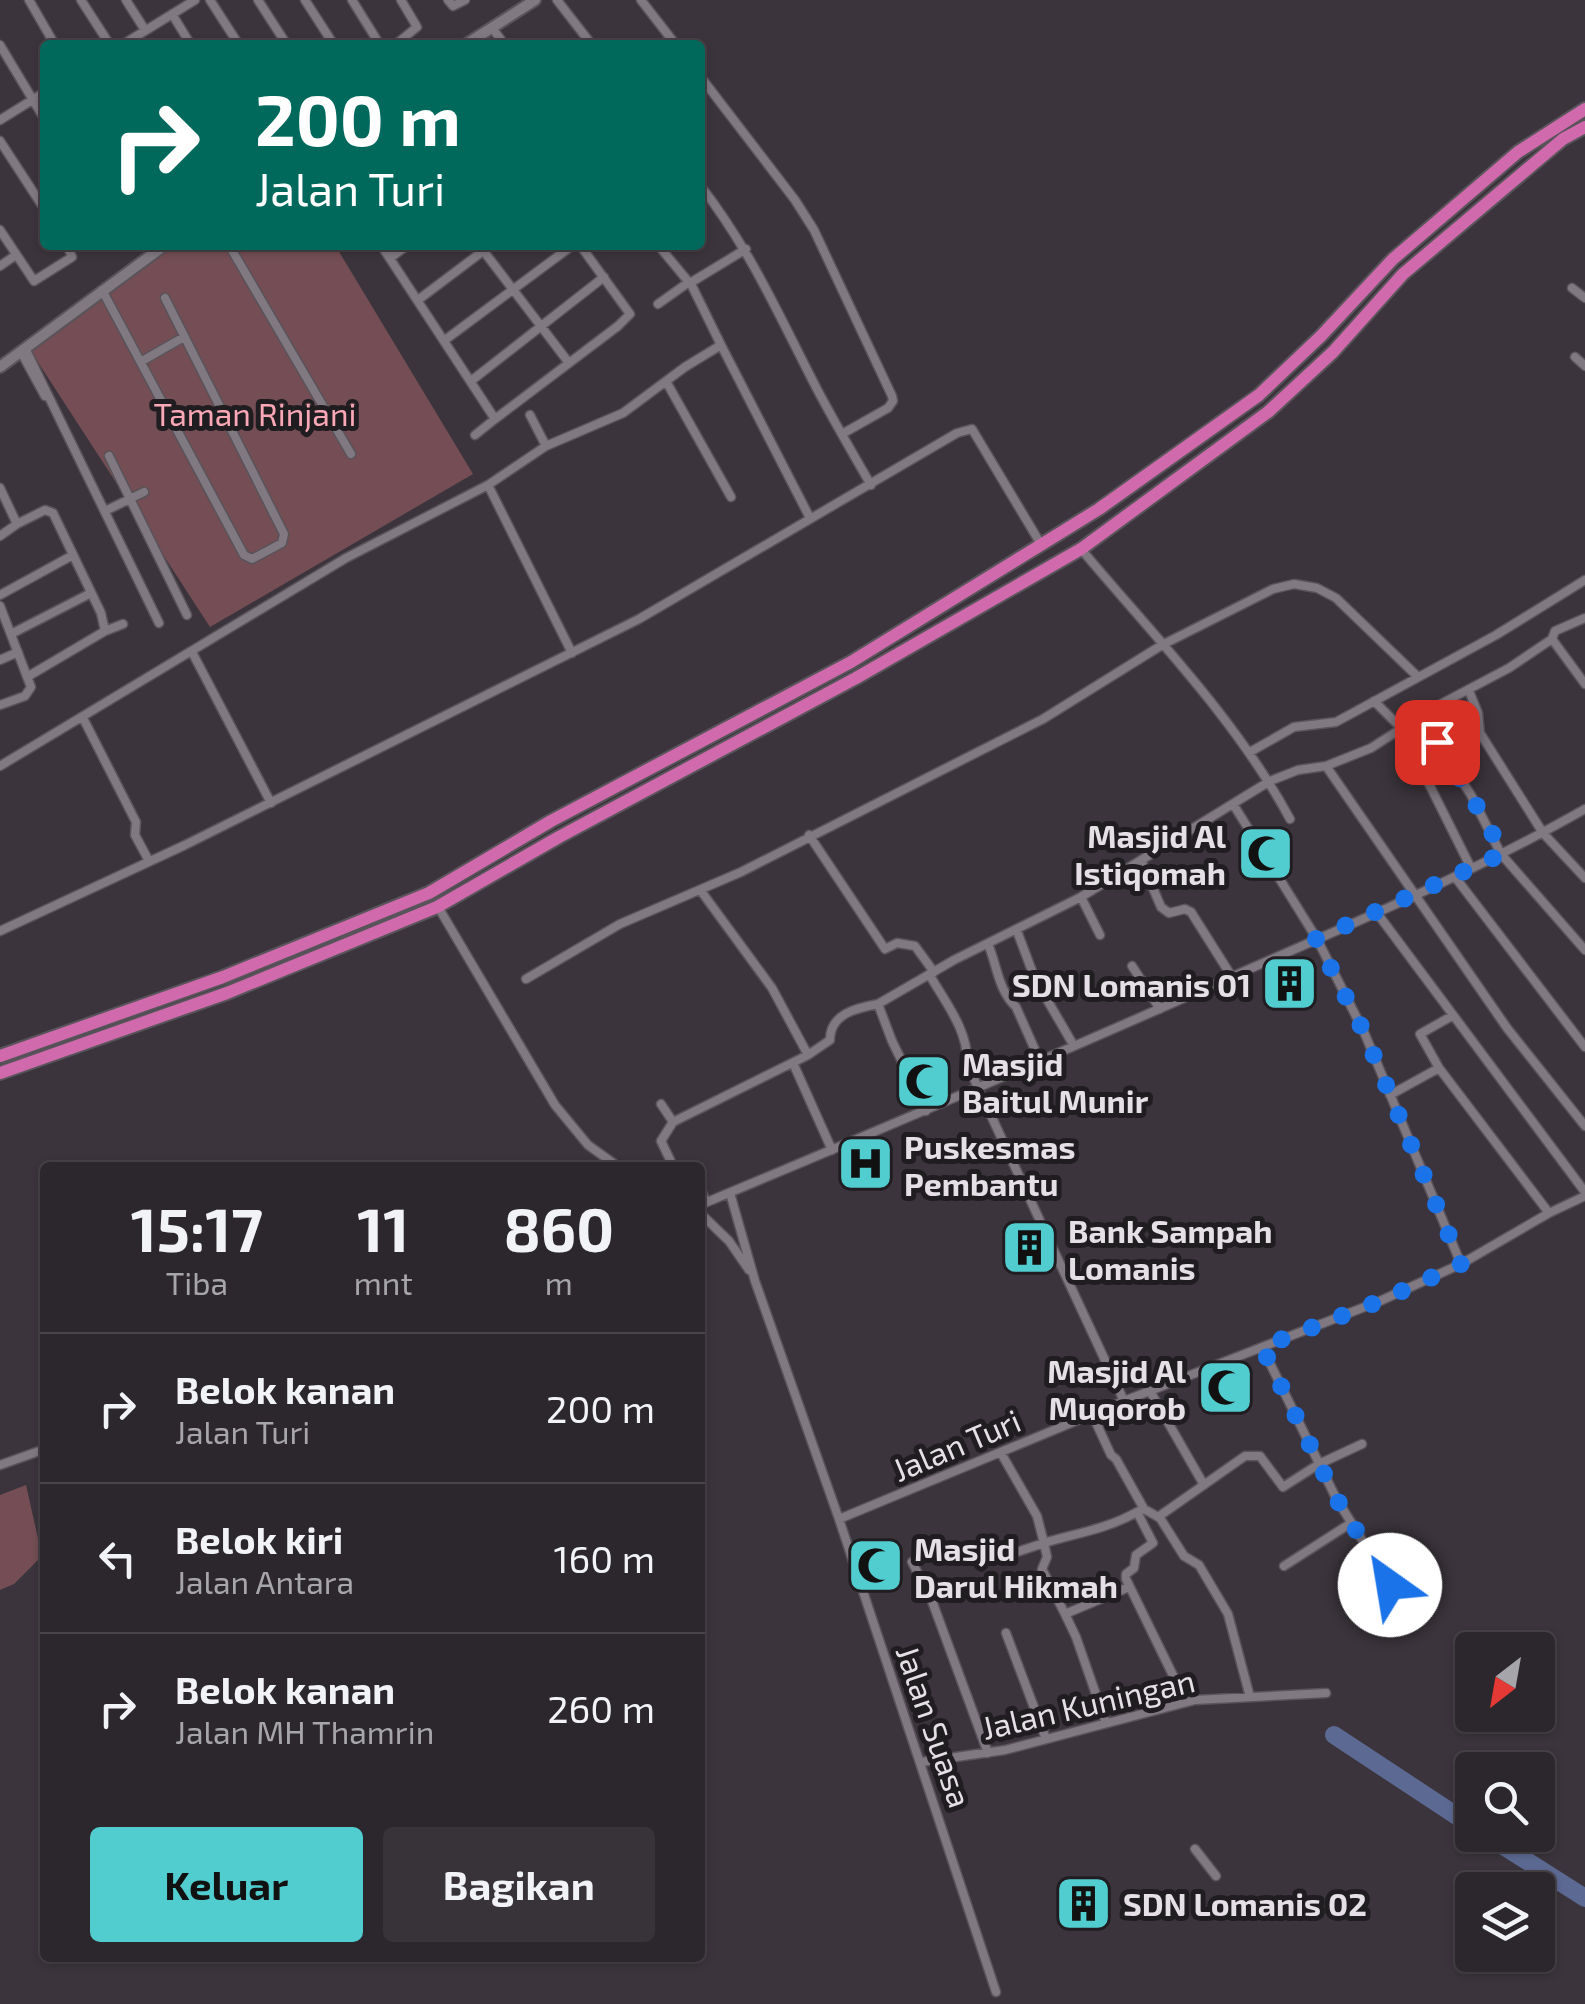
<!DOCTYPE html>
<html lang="id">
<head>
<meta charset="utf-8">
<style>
  :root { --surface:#2c272d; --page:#383339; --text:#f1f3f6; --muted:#a6a5aa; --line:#484449; --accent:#52cdcf }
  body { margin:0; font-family:"Exo 2",sans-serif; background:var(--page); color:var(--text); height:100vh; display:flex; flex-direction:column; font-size:38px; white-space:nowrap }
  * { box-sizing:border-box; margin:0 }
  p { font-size:32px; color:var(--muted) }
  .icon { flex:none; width:55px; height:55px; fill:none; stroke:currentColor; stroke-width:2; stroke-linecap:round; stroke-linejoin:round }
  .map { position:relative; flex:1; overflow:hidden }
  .drawer { position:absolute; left:40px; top:1162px; width:665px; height:800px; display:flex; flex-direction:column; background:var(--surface); border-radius:10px; box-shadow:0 2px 8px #0004,0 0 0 2px var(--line) }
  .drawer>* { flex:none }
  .guide { position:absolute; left:40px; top:40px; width:665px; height:210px; border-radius:10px; box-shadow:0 2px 8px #0004,0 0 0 2px var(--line); background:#00695c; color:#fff; overflow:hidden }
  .needle { width:65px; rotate:211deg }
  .tools { position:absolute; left:1455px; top:1632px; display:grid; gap:20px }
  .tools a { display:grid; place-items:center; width:100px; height:100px; border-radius:10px; background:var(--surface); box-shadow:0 2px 8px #0004,0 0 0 2px var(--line); font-size:50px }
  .pin { position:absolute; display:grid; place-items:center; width:85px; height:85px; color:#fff; margin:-42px; border-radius:20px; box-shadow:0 5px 15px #0006 }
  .me { position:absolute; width:110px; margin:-55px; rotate:328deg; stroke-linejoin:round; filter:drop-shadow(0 0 8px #0008) }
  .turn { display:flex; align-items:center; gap:35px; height:210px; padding:0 50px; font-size:45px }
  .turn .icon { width:130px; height:130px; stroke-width:2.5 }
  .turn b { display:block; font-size:70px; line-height:85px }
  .eta { display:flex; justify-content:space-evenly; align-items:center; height:170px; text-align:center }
  .eta b { font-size:60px; font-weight:700; line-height:70px }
  .primary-button { display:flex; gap:20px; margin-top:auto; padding:20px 50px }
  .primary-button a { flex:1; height:115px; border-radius:10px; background:var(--accent); color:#111; font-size:40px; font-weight:700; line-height:115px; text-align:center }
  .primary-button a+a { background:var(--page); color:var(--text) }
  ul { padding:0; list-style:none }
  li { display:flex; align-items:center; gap:30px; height:150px; padding:0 50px; border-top:2px solid var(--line) }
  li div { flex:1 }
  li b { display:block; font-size:38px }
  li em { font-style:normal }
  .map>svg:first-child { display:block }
  .green { fill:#744e54 }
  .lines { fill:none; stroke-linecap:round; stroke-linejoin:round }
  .river { stroke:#5c6992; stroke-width:18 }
  .minor-casing { stroke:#59535a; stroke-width:11 }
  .tertiary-casing { stroke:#59535a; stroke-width:14 }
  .trunk-casing { stroke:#59535a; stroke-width:16 }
  .minor { stroke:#817982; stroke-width:8 }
  .tertiary { stroke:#817982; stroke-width:10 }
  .trunk { stroke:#d06aac; stroke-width:12 }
  .route { stroke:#1a73e8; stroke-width:18; stroke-dasharray:0 32.4 }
  .labels { text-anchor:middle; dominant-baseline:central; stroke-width:10; stroke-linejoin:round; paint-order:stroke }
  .park-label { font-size:32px; fill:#faa8b6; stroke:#201d21 }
  .poi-label { font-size:32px; font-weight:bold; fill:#e5e0e6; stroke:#201d21; text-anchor:start }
  .street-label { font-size:32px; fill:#e5e0e6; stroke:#201d21 }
</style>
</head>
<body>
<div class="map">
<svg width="1585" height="2004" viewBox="0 0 1585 2004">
  <rect width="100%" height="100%" fill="#3b343c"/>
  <path class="green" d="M168 245H335L473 474 210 627 28 347Z
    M26 1485 42 1556 14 1584 0 1590V1495Z"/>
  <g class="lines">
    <path class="river" d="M1334 1735 1472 1826
      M1486 1835 1585 1898"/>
    <defs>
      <path id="minor" d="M29 0 55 45
        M81 0 110 45
        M126 0 145 30
        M210 0 239 45
        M258 0 287 45
        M305 0 334 45
        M352 0 380 45
        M448 0 453 6 465 0
        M557 0 592 45
        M641 0 676 45
        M172 14 191 45
        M492 28 505 45
        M0 45 45 120
        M122 45 195 0
        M395 45 417 27 401 0
        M700 76 795 200 814 230 892 396 893 401 888 408 842 434
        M0 120 45 92
        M0 141 45 210
        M700 185C752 252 780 318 818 391 835 423 853 454 871 485
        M0 230 34 281 72 257 67 245
        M229 245 351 454
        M381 245 495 419 618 326 630 314 580 245
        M479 245 569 363
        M658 245 692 286 721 345
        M390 258 408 245
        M0 266 16 255
        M690 283 746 249
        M1572 288 1585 298
        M102 290 244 555 252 559 282 543 284 534 165 298
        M418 300 491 245
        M658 304 689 282
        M445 340 573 245
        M25 348 159 623
        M21 352 45 396
        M1575 357 1585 366
        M142 361 184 337
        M471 381 604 277
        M667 383 731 497
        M530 415 546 446
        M475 435 495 419
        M109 456 187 615
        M488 485 572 653
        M0 488 17 524 45 510 53 513 101 613 105 631 27 677
        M105 511 144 492
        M0 536 17 524
        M1081 549C1153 635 1236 719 1290 819
        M0 595 73 555
        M0 606 31 687 25 696 0 705
        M1585 618 1555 631 1552 639 1585 684
        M105 631 123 624
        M11 634 91 593
        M192 652 271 803
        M0 660 18 652
        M1469 691 1478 713 1480 733 1543 833 1585 878
        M1374 701 1401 728 1471 868
        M1420 716 1471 795 1501 854 1585 950
        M83 718 136 822 135 835 149 861
        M1250 752 1294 727 1336 722 1496 635 1585 580
        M0 766 346 558 488 485 546 446 623 413 685 367 721 345 810 518
        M1326 766 1507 1028 1585 1126
        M1233 804 1317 939 1364 1032 1461 1264
        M809 835 885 949 897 943 915 946 934 972
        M1141 860 1161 907 1169 913 1185 909 1191 912 1232 977
        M1455 877 1585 1047
        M701 891 772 988 808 1055
        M1081 897 1100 935
        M437 905 555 1105 588 1145 620 1168
        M1377 913 1585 1192
        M0 931 185 845 639 619 957 433 972 429 1042 546
        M1017 931 1035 979 1074 1046
        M988 944C997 965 998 990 1016 1007L1040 1061
        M1132 966 1160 1009
        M929 974C945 1002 969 1031 967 1064L1124 1401
        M526 979 620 924 741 872 1043 719 1162 645 1273 589 1294 584 1317 588 1336 598 1417 676
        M878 1004 954 960 1081 897 1270 781 1298 770 1326 766 1371 748 1435 707 1509 668 1552 639
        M793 1063 832 1150
        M1439 1068 1420 1034 1452 1016
        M1390 1095 1439 1068 1549 1213
        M661 1104 673 1122
        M674 1168 661 1141 673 1122 808 1055 830 1040C830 1014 856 1008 878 1004L892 1041 926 1111
        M700 1187 706 1202
        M730 1193 755 1281 839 1519 996 1992
        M700 1205C877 1131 1054 1056 1229 978 1349 925 1471 874 1585 809
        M700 1213 729 1241 749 1270
        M1262 1347 1336 1498 1390 1585
        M1150 1391 1204 1485
        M1092 1414 1111 1455 1116 1459 1144 1509 1160 1518 1184 1556 1199 1565 1228 1614 1250 1697
        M1001 1453 1037 1516 1044 1543C1077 1533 1107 1529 1137 1512
        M0 1465 45 1449
        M1144 1509 1137 1512 1153 1543 1136 1555 1134 1568 1126 1574V1579L1186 1702
        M1158 1517 1245 1456H1260L1283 1487 1319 1464 1362 1444
        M839 1519 1124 1401 1380 1301 1461 1264 1549 1213 1585 1196
        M993 1560 1044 1543 1047 1557 1042 1569 1065 1614
        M912 1562 932 1601 988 1753
        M1284 1566 1351 1523
        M1006 1633 1046 1739
        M1106 1723 1076 1637 1065 1614 1129 1587
        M921 1762 1005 1750 1195 1700 1326 1693
        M1195 1849 1216 1876"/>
      <path id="tertiary" d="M465 45 535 0
        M0 367 165 245"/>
      <path id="trunk" d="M0 1056 223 977 429 893 551 821 851 662 1099 509 1259 395 1321 336 1393 259 1518 152 1585 109
        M0 1073 227 993 437 907 559 837 856 678 1081 549 1268 412 1333 352 1403 274 1563 139 1585 127"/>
    </defs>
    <use href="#minor" class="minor-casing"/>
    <use href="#tertiary" class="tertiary-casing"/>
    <use href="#trunk" class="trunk-casing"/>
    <use href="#minor" class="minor"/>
    <use href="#tertiary" class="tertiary"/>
    <use href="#trunk" class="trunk"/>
  </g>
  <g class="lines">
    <path class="route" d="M1390 1585 1336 1498 1262 1347 1380 1301 1461 1264 1364 1032 1316 939 1502 854 1488 824 1437 742"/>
  </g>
  <defs>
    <symbol id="mosque-square" viewBox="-11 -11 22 22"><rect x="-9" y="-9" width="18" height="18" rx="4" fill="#52cdcf" stroke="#201d21"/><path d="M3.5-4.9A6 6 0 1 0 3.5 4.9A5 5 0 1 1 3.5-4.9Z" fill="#111"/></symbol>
    <symbol id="building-square" viewBox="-11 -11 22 22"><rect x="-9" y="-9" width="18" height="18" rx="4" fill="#52cdcf" stroke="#201d21"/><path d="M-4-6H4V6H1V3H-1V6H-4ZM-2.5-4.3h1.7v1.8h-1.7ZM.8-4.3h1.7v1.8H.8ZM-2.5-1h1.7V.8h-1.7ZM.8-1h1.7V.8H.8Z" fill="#111"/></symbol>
    <symbol id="hospital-square" viewBox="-11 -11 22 22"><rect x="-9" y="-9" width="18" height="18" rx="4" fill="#52cdcf" stroke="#201d21"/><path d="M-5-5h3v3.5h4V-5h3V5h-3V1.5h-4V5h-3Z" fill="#111"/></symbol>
  </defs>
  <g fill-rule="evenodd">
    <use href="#mosque-square" x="1234" y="822" width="63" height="63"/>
    <use href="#building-square" x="1258" y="952" width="63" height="63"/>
    <use href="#mosque-square" x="892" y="1050" width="63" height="63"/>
    <use href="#hospital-square" x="834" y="1132" width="63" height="63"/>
    <use href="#building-square" x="998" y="1216" width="63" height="63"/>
    <use href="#mosque-square" x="1194" y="1356" width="63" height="63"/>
    <use href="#mosque-square" x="844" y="1534" width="63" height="63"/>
    <use href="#building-square" x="1052" y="1872" width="63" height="63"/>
  </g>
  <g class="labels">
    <g class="park-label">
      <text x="255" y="413">Taman Rinjani</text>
    </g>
    <g class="poi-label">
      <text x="1226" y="835" text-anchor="end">Masjid Al<tspan x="1226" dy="37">Istiqomah</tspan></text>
      <text x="1251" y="984" text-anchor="end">SDN Lomanis 01</text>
      <text x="962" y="1063">Masjid<tspan x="962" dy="37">Baitul Munir</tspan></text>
      <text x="904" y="1146">Puskesmas<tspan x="904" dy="37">Pembantu</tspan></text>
      <text x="1068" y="1230">Bank Sampah<tspan x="1068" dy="37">Lomanis</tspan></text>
      <text x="1186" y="1370" text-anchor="end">Masjid Al<tspan x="1186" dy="37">Muqorob</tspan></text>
      <text x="914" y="1548">Masjid<tspan x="914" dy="37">Darul Hikmah</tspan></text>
      <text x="1123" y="1903">SDN Lomanis 02</text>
    </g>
    <g class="street-label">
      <text transform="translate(956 1444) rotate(-23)">Jalan Turi</text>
      <text transform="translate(1088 1703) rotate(-13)">Jalan Kuningan</text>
      <text transform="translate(935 1726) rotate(71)">Jalan Suasa</text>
    </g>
  </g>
</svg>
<div class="tools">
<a><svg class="needle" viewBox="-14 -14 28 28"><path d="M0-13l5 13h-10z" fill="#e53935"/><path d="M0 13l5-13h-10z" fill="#a6a5aa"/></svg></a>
<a><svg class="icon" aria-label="search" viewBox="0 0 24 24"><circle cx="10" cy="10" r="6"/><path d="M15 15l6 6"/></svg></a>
<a><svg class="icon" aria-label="layers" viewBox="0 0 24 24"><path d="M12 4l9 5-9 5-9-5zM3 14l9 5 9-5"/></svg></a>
</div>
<div class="pin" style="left:1437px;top:742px;background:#d93025"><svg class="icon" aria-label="arrive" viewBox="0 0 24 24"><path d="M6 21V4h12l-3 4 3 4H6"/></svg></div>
<svg class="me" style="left:1390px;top:1585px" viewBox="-20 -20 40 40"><circle r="19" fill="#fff"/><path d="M0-13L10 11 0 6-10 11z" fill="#1a73e8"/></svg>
<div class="guide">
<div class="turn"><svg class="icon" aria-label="right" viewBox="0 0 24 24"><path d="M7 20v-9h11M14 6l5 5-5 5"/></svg><div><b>200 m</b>Jalan Turi</div></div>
</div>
<section class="drawer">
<div class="eta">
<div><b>15:17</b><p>Tiba</p></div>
<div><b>11</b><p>mnt</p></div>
<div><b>860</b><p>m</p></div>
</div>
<ul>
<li><svg class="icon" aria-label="right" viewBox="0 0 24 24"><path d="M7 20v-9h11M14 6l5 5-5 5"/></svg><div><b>Belok kanan</b><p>Jalan Turi</p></div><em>200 m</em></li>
<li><svg class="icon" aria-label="left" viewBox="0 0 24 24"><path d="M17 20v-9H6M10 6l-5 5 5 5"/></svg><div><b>Belok kiri</b><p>Jalan Antara</p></div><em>160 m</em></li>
<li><svg class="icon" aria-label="right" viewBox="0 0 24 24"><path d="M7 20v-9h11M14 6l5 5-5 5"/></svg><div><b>Belok kanan</b><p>Jalan MH Thamrin</p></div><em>260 m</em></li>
</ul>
<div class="primary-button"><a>Keluar</a><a>Bagikan</a></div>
</section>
</div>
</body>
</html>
